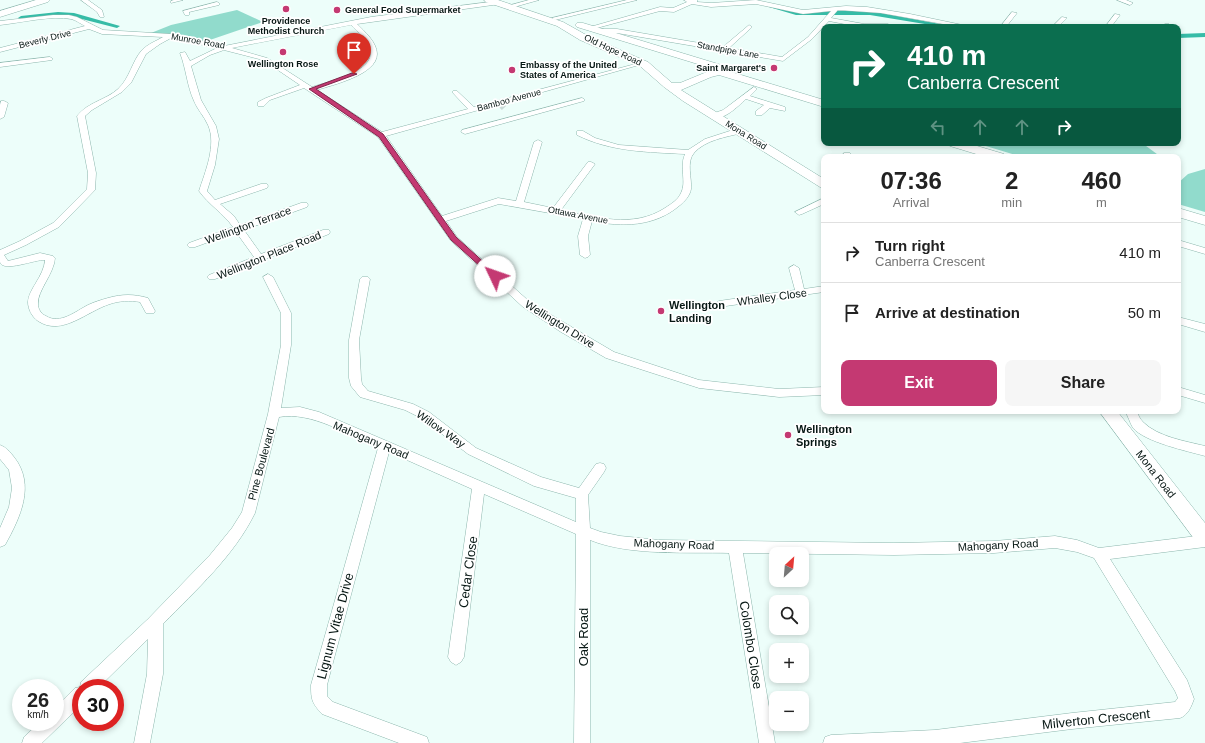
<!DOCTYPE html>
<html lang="en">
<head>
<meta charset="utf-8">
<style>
  :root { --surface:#fff; --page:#f6f6f6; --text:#222; --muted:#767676; --line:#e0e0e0; --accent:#c43972 }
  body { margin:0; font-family:Helvetica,sans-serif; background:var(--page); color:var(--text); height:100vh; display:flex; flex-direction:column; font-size:15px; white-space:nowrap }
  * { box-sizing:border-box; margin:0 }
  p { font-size:13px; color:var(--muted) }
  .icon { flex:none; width:22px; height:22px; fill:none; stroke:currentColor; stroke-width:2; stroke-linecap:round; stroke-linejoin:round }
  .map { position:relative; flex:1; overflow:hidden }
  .details { position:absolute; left:821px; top:154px; width:360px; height:260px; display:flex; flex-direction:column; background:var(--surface); border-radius:8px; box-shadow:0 2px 6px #0003 }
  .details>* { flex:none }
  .guide { position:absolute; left:821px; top:24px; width:360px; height:122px; border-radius:8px; box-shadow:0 2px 6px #0003; background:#0b6e4f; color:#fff; overflow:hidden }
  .needle { width:26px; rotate:26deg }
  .tools { position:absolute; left:769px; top:547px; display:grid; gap:8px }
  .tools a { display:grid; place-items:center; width:40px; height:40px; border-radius:8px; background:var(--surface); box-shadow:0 2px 6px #0003; font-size:20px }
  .speed { position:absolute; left:12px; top:679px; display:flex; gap:8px; font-size:20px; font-weight:700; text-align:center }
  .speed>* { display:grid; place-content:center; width:52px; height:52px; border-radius:50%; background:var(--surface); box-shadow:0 2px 6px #0003; line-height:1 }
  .speed small { font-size:10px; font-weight:400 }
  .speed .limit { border:6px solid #d22; background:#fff; color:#111 }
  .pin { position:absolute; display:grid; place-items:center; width:34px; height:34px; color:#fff; margin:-41px -17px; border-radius:50% 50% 50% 0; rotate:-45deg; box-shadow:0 0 4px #0007 }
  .pin .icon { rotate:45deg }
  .me { position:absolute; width:44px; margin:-22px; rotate:312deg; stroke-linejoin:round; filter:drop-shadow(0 0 3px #0008) }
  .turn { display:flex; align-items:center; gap:14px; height:84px; padding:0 20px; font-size:18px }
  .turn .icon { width:52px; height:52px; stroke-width:2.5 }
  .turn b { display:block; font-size:28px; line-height:34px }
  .lanes { display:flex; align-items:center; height:38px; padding:0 20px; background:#0003; justify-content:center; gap:20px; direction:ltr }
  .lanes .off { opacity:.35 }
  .eta { display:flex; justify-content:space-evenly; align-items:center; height:68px; text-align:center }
  .eta b { font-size:24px; font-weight:600; line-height:28px }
  .button { display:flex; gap:8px; margin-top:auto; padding:8px 20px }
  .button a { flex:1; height:46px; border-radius:8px; background:var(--accent); color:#fff; font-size:16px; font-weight:600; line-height:46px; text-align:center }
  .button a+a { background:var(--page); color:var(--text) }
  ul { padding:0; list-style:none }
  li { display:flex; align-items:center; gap:12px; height:60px; padding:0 20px; border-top:1px solid var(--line) }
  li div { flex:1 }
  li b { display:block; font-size:15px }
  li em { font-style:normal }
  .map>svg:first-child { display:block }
  .green { fill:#91dbcc }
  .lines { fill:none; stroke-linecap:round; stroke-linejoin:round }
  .canal { fill:#36bca7; fill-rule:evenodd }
  .street-tunnel { stroke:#cadbd8; stroke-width:6; stroke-dasharray:6 3; stroke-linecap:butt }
  .street-casing { stroke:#8cb6ad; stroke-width:1 }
  .secondary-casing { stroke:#8cb6ad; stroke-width:1 }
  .primary-casing { stroke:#8cb6ad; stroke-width:1 }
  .street { fill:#fff; fill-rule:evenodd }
  .secondary { fill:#fff; fill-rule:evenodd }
  .primary { fill:#fff; fill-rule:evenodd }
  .route { fill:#c43972; stroke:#7f254a }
  .poi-dot { fill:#c43972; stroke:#fff; stroke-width:1.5 }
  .labels { text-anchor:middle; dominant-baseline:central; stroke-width:3.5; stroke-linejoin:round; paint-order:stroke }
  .far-poi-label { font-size:9px; font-weight:bold; fill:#071714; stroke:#fff; text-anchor:start }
  .far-street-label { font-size:9px; fill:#071714; stroke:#fff }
  .street-label { font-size:11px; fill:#071714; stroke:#fff }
  .poi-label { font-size:11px; font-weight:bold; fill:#071714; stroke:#fff; text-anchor:start }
  .near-street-label { font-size:13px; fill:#071714; stroke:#fff }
</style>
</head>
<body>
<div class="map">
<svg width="1205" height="743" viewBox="0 0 1205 743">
  <rect width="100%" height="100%" fill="#edfefa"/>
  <path class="green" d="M237 10 263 22 204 42 151 33 171 25Z
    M976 143H1142L1161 157H1022Z
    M1205 169V212L1178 204V183L1188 174Z"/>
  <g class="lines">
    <path class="canal" d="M771 4 796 11H870L956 27H943L870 15H796L769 7V5Z
      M58 12 74 13 120 26 117 28 74 17 58 16 21 20 18 18 21 16Z
      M1205 33V37L1178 38V34Z"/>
    <path class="street-tunnel" d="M501 105 504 108"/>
    <defs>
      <path id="street" d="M81 0H88L102 10 104 17H100L97 12Z
        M174 0H183L171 3V1Z
        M529 0H539L514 7 511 5Z
        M627 0H637L555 20 552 18Z
        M684 0H697V2L711 3 756 0 803 10 846 6 867 7 910 14 972 27H960L881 13 838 10 831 18 864 24H888L891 26 860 27 829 21 812 39 783 61 617 33H600L597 31 600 29H617L723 47 749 25 752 27 751 28 729 48 782 57 808 37 831 11 803 14 756 4 711 7 692 4 674 12 660 11 593 29 590 27 660 7 673 8 687 2Z
        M1117 0H1126L1133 3 1130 5Z
        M498 1 500 2V4L357 24C364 31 377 42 377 54 377 75 332 85 317 90L382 132 468 109 453 93V91H457L474 107 639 63V65L386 136 442 216 498 198 516 201 534 142 538 140 542 142 524 202 553 208 588 162H591L595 164 561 210C595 217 633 229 665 208 671 204 678 200 681 193 687 182 679 167 685 154 648 152 611 152 577 135V131H583L595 138 619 145 688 150 705 139 736 129H742V133C726 137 705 140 694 153 686 162 692 178 691 189 690 196 684 202 679 206 654 227 622 227 592 221L588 236 590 255 588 257 585 258 580 255 578 236 583 219 499 204 446 221 457 237 531 303 614 352 699 380 779 389 824 387V395L779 397 699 388 606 358 561 332 523 307 451 241 378 137 304 88 270 100 264 106H258V102L266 98 300 85 263 60 224 50 210 55 191 66 201 100 216 126 219 139 215 165 207 191 215 200 261 184H267L268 186 267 188 220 204 234 216 240 225 301 203H307L308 205 307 207 244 230 261 254 323 230H329L330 232 329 234 215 279H209L207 277 209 275 254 257 236 232 195 247H189L187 245 189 243 233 227C223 213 209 205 199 191 205 172 217 145 208 125 204 116 197 109 194 101 187 86 186 68 180 53L185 52 190 61 217 48 171 38 160 44 146 54 131 83 122 92 92 110 85 116 96 173 95 190 59 227 26 245 4 255 8 261 40 253 53 256 55 258C54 274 37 291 38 304 38 309 41 314 46 316 60 325 76 311 88 305 94 302 101 300 108 298 122 294 134 294 148 298L155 311 154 313H146L140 302C130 300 119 301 110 304 87 311 62 337 38 321 32 317 28 309 28 302 28 290 44 276 45 260 36 259 3 273 0 262 0 259 0 253 0 250L20 241 53 223 87 189 88 173 77 116C88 102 106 100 118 89 130 78 132 61 142 50 148 44 156 41 163 37L102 34 89 29 0 52V48L85 26C81 24 76 20 71 19 53 15 19 23 0 25V21L53 15H69L77 17 103 30 171 34 224 46 371 17ZM351 25C358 32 367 40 370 50 377 71 327 82 312 87L267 58 232 48Z
        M217 2 219 3V5L189 12V15H185L183 11Z
        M1012 12 1017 13 1006 27H1000Z
        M1115 14 1120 15 1111 27H1105Z
        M1062 17 1067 18 1058 27H1052Z
        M1165 24H1169V27H1163Z
        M50 57 53 59 52 60 0 67V63Z
        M754 87 757 89 750 96 785 107V111L770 108 762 115H756V111L764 105 746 99C737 107 725 120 712 118V114L723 110Z
        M582 98 584 99V101L465 134 461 132 462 130Z
        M1 101H4L8 103 4 117 0 119V105Z
        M844 153H850L851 155 850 157H842Z
        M824 198V204L802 214 799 215 795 212Z
        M1178 240 1205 248V254L1178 246Z
        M794 265 799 268 804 289 824 286V292L719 307 714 304 719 301 795 290 789 268Z
        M268 274 273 277 291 313V345L281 408 300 407 319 412 576 522V498L534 486 468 454 421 418 405 410 360 397 351 386 349 378V340L360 279 362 277H368L370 279 359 340 361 378 362 384 368 391 413 404 429 412 476 448 541 477 579 488 596 464 600 463 604 464 606 468 604 472 588 495 590 528 601 532 620 536 659 540 894 543 994 541 1055 536 1077 540 1099 548 1205 535V547L1110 559 1187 680 1194 699C1191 707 1188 715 1180 718L1072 729 960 743H823L825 737 831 735 935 730 1072 713 1175 702 1178 698 1175 691 1094 558 1077 552 1055 548 994 553 894 555 743 553 775 743H759L729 553C687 552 629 556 590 540V743H574L576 534 484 494 464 657 461 662 456 665 451 662 448 657 472 489 389 452 327 685V696L333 702 427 737 429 743H399L322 714C312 703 311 700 311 685L378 448C349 435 311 411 279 417L255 513C234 556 196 590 163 624V674L150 743H134L147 674 148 639 98 688H81V705L42 743H22L24 737 40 722H55V708L75 688 80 687 81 682 148 619 210 555 232 528 242 512 268 414 281 345V313L263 277Z
        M1178 317 1205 324V332L1178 324Z
        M1178 387 1205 395V403L1178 395Z
        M1125 411H1137C1138 415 1140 419 1143 422 1158 437 1185 441 1205 446V456C1187 451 1145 442 1133 428 1130 423 1128 416 1125 411Z
        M0 445C6 447 10 452 14 457 36 485 20 518 5 545L0 547V528L9 507 12 488 9 470 0 459Z"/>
      <path id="secondary" d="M668 82 824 179V188L820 187 683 101 664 87 663 85Z
        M1099 411H1117L1205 523V547L1198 544Z"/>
      <path id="primary" d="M36 0H50L48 2 0 17V11Z
        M484 0H498L563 22 588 36 648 62 672 83H680L714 69 577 27 575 25 577 23H583L728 67 729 69 728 71 824 100V107L719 75 711 77 681 90H674L664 87 640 66 580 40 557 26 486 2Z
        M948 143H967L1004 154 1005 157H986L950 146Z
        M1178 208 1205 216V225L1178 217Z"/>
    </defs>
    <use href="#street" class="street-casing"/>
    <use href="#secondary" class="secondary-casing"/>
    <use href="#primary" class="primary-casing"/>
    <use href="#street" class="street"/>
    <use href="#secondary" class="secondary"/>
    <use href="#primary" class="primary"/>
  </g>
  <path class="route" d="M352 73 357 74 316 89 383 134 456 237 498 275V278H493L451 240 379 137 309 89Z"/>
  <g class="poi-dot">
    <circle cx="286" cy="9" r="4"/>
    <circle cx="337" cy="10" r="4"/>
    <circle cx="283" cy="52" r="4"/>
    <circle cx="774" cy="68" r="4"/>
    <circle cx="512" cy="70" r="4"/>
    <circle cx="661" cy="311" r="4"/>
    <circle cx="788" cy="435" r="4"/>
  </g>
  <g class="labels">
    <g class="far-poi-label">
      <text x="345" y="10">General Food Supermarket</text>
      <text x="286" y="21" text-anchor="middle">Providence<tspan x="286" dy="10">Methodist Church</tspan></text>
      <text x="283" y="64" text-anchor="middle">Wellington Rose</text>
      <text x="520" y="65">Embassy of the United<tspan x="520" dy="10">States of America</tspan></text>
      <text x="766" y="68" text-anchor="end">Saint Margaret's</text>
    </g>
    <g class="far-street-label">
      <text transform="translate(45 39) rotate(-14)">Beverly Drive</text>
      <text transform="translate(198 41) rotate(10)">Munroe Road</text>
      <text transform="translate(613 50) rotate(25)">Old Hope Road</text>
      <text transform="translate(728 50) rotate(10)">Standpipe Lane</text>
      <text transform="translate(509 100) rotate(-15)">Bamboo Avenue</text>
      <text transform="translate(746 135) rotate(32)">Mona Road</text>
      <text transform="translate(578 215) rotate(11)">Ottawa Avenue</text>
    </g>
    <g class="street-label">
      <text transform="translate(248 225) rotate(-20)">Wellington Terrace</text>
      <text transform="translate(269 255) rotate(-22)">Wellington Place Road</text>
      <text transform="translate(772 297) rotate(-8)">Whalley Close</text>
      <text transform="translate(560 324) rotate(32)">Wellington Drive</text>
      <text transform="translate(441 429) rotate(35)">Willow Way</text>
      <text transform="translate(371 440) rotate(23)">Mahogany Road</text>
      <text transform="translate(261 464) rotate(-75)">Pine Boulevard</text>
      <text transform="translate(1156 474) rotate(52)">Mona Road</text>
      <text transform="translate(674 544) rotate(2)">Mahogany Road</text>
      <text transform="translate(998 545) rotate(-3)">Mahogany Road</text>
    </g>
    <g class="poi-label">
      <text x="669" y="305">Wellington<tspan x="669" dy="13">Landing</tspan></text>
      <text x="796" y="429">Wellington<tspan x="796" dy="13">Springs</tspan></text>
    </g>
    <g class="near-street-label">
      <text transform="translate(468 572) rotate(-82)">Cedar Close</text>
      <text transform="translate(335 626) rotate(-75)">Lignum Vitae Drive</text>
      <text transform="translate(583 637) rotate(-90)">Oak Road</text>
      <text transform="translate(751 645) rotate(81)">Colombo Close</text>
      <text transform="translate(1096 719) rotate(-6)">Milverton Crescent</text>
    </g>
  </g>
</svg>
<div class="tools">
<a><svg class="needle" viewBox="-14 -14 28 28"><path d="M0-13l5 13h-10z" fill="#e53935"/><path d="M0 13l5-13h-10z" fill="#767676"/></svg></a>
<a><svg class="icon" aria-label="search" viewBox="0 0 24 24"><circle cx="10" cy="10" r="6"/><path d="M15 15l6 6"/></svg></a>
<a>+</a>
<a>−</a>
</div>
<div class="speed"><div>26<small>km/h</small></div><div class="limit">30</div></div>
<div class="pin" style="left:354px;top:74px;background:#d93025"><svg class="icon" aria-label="arrive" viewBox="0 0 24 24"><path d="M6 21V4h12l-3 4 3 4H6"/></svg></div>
<svg class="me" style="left:495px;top:276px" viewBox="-20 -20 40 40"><circle r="19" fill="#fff"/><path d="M0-13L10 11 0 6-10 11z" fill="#c43972"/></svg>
<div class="guide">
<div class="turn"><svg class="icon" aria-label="right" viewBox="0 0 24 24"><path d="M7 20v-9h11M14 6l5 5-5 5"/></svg><div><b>410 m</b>Canberra Crescent</div></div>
<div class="lanes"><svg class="icon off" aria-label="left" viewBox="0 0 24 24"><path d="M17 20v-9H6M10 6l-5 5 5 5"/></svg><svg class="icon off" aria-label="ahead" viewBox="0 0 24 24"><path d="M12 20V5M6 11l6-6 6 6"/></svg><svg class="icon off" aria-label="ahead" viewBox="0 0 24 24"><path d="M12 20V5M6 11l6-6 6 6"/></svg><svg class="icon" aria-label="right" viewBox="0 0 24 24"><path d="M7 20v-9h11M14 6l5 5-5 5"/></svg></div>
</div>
<section class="details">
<div class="eta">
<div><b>07:36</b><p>Arrival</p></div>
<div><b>2</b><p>min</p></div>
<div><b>460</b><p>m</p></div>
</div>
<ul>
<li><svg class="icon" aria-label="right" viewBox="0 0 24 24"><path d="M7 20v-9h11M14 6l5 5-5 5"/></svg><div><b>Turn right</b><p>Canberra Crescent</p></div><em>410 m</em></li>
<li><svg class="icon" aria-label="arrive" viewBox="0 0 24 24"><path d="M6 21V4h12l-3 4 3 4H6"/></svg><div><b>Arrive at destination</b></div><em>50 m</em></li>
</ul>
<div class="button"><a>Exit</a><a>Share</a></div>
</section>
</div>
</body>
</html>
